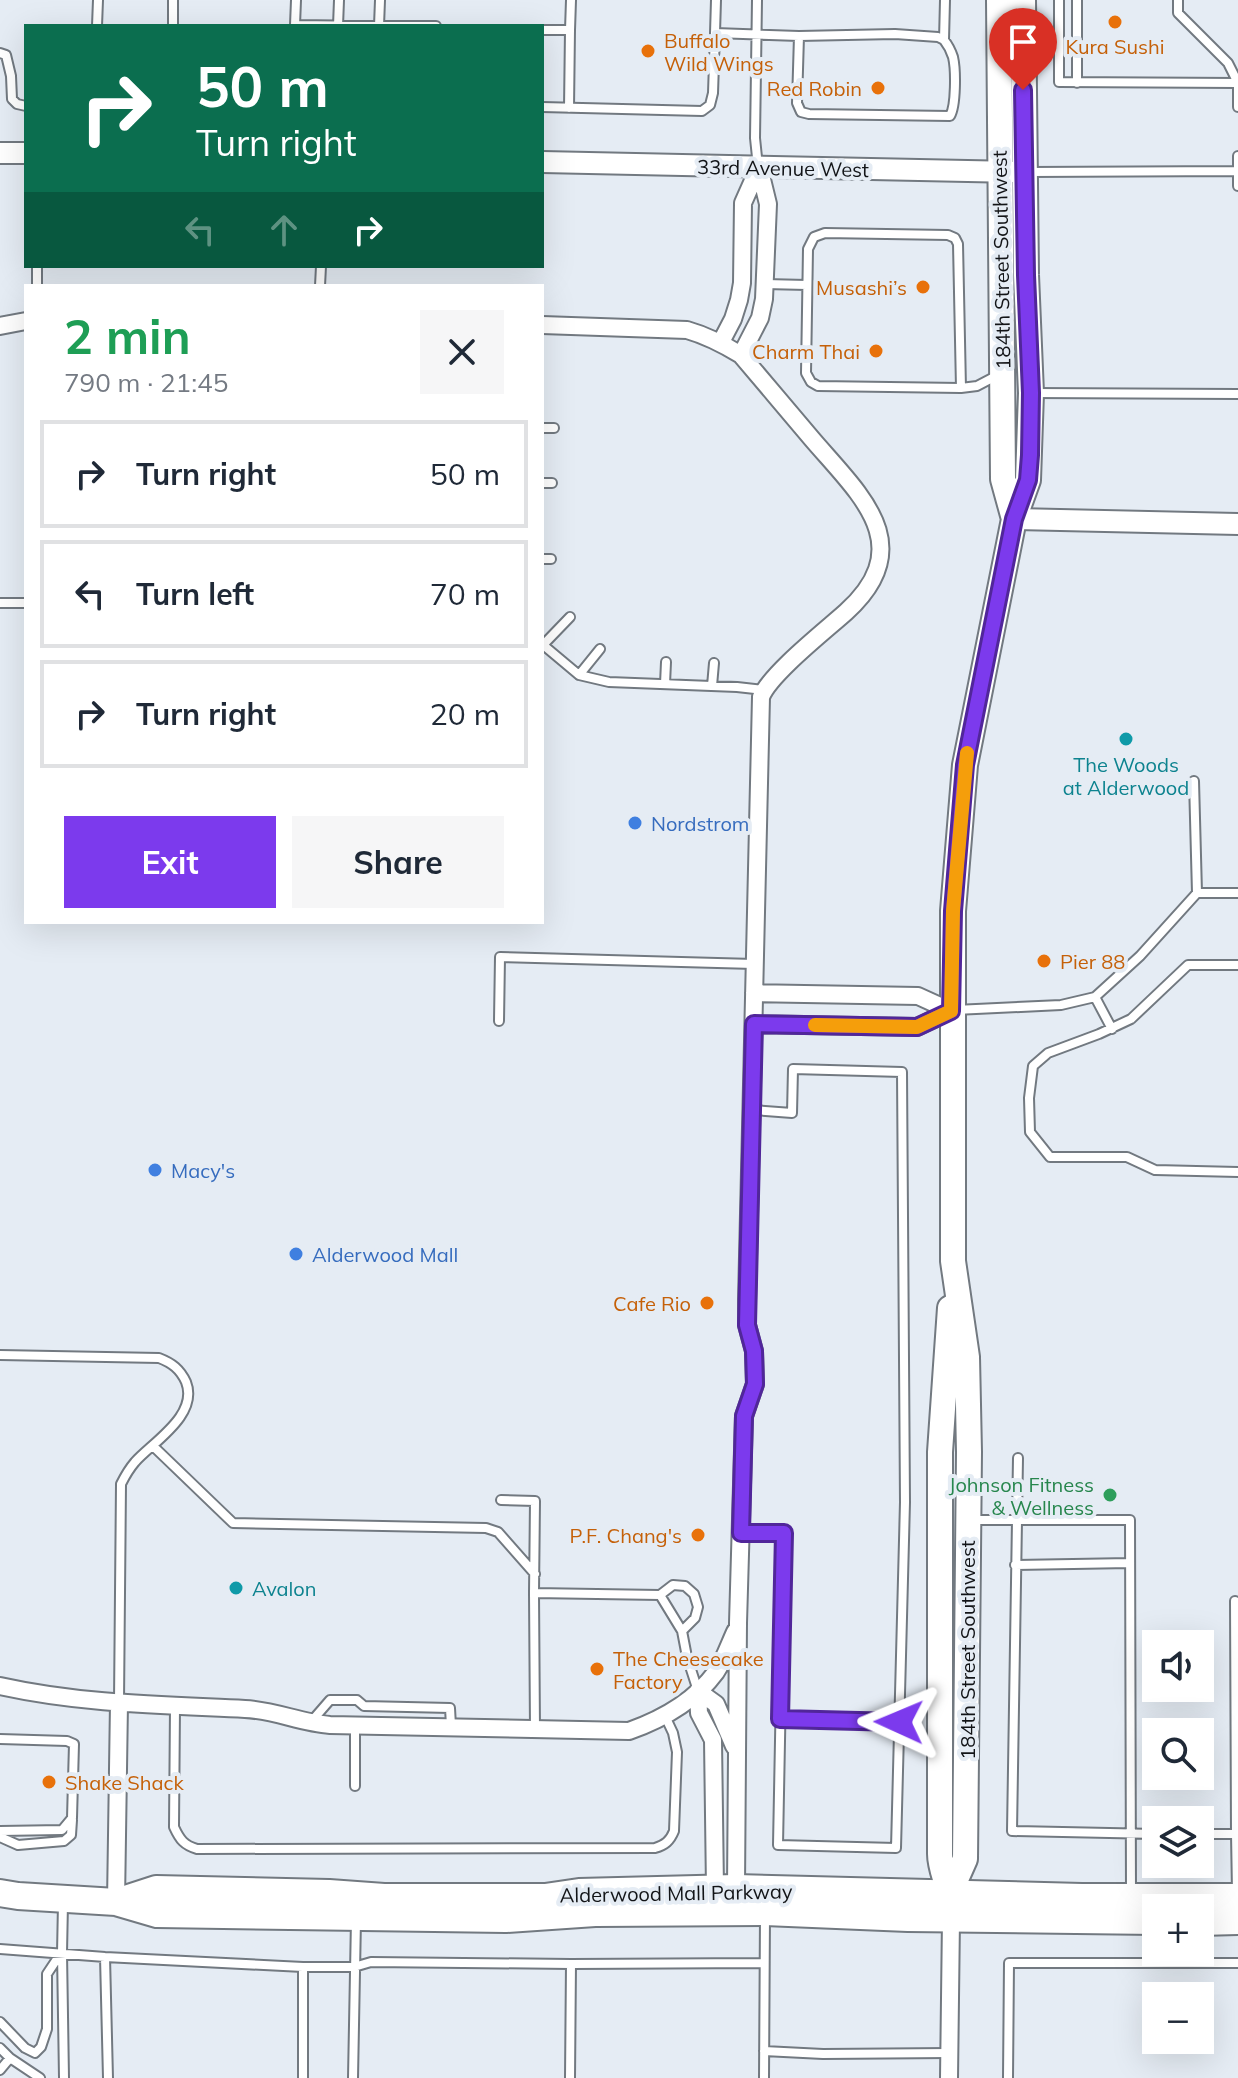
<!DOCTYPE html>
<html lang="en">
<head>
<meta charset="utf-8">
<style>
  :root { --surface:#fff; --page:#f6f6f7; --text:#1f2937; --muted:#747a83; --line:#e0e1e3; --accent:#7c3aed }
  body { margin:0; font-family:Mulish,sans-serif; background:var(--page); color:var(--text); height:100vh; display:flex; flex-direction:column; font-size:30px; white-space:nowrap }
  * { box-sizing:border-box; margin:0 }
  p { font-size:26px; color:var(--muted) }
  .icon { flex:none; width:44px; height:44px; fill:none; stroke:currentColor; stroke-width:2; stroke-linecap:round; stroke-linejoin:round }
  .map { position:relative; flex:1; overflow:hidden }
  .sheet { position:absolute; left:24px; top:284px; width:520px; height:640px; display:flex; flex-direction:column; background:var(--surface); border-radius:0px; box-shadow:0 8px 32px #0002 }
  .sheet>* { flex:none }
  .guide { position:absolute; left:24px; top:24px; width:520px; height:244px; border-radius:0px; box-shadow:0 8px 32px #0002; background:#0b6e4f; color:#fff; overflow:hidden }
  .controls { position:absolute; left:1142px; top:1630px; display:grid; gap:16px }
  .controls a { display:grid; place-items:center; width:72px; height:72px; border-radius:0px; background:var(--surface); box-shadow:0 8px 32px #0002; font-size:40px }
  .pin { position:absolute; display:grid; place-items:center; width:68px; height:68px; color:#fff; margin:-82px -34px; border-radius:50% 50% 50% 0; rotate:-45deg; box-shadow:0 0 8px #0007 }
  .pin .icon { rotate:45deg }
  .me { position:absolute; width:88px; margin:-44px; rotate:271deg; stroke-linejoin:round; filter:drop-shadow(0 0 6px #0008) }
  .turn { display:flex; align-items:center; gap:28px; height:168px; padding:0 40px; font-size:36px }
  .turn .icon { width:104px; height:104px; stroke-width:2.5 }
  .turn b { display:block; font-size:56px; line-height:68px }
  .lanes { display:flex; align-items:center; height:76px; padding:0 40px; background:#0003; justify-content:center; gap:40px; direction:ltr }
  .lanes .off { opacity:.35 }
  .round { display:grid; place-items:center; flex:none; width:84px; height:84px; border-radius:0px; background:var(--page) }
  .head { display:flex; align-items:center; justify-content:space-between; height:136px; padding:0 40px }
  h1 { font-size:48px; font-weight:700; line-height:60px; color:#1e9e55 }
  .button { display:flex; gap:16px; margin-top:auto; padding:16px 40px }
  .button a { flex:1; height:92px; border-radius:0px; background:var(--accent); color:#fff; font-size:32px; font-weight:700; line-height:92px; text-align:center }
  .button a+a { background:var(--page); color:var(--text) }
  ul { padding:0; list-style:none }
  li { display:flex; align-items:center; gap:24px; height:108px; margin:0 16px 12px; padding:0 24px; border:4px solid var(--line); border-radius:0px }
  li div { flex:1 }
  li b { display:block; font-size:30px }
  li em { font-style:normal }
  .map>svg:first-child { display:block }
  .lines { fill:none; stroke-linecap:round; stroke-linejoin:round }
  .service-casing { stroke:#727980; stroke-width:12 }
  .minor-casing { stroke:#727980; stroke-width:20 }
  .tertiary-casing { stroke:#727980; stroke-width:24 }
  .secondary-casing { stroke:#727980; stroke-width:28 }
  .primary-casing { stroke:#727980; stroke-width:30 }
  .service { stroke:#fff; stroke-width:8 }
  .minor { stroke:#fff; stroke-width:16 }
  .tertiary { stroke:#fff; stroke-width:20 }
  .secondary { stroke:#fff; stroke-width:24 }
  .primary { stroke:#fff; stroke-width:26 }
  .route-casing { stroke:#51269a; stroke-width:20 }
  .route { stroke:#7c3aed; stroke-width:14 }
  .slow { stroke:#f59e0b; stroke-width:14 }
  .food-dot { fill:#e8710a; stroke:#e5ecf4; stroke-width:3 }
  .culture-dot { fill:#0f9aa8; stroke:#e5ecf4; stroke-width:3 }
  .shop-dot { fill:#3f7fe0; stroke:#e5ecf4; stroke-width:3 }
  .leisure-dot { fill:#2e9e5b; stroke:#e5ecf4; stroke-width:3 }
  .labels { text-anchor:middle; dominant-baseline:central; stroke-width:8; stroke-linejoin:round; paint-order:stroke }
  .food-label { font-size:20px; fill:#c56008; stroke:#e5ecf4; text-anchor:end }
  .street-label { font-size:20px; fill:#121417; stroke:#e5ecf4 }
  .culture-label { font-size:20px; fill:#0d838f; stroke:#e5ecf4 }
  .shop-label { font-size:20px; fill:#366cbe; stroke:#e5ecf4; text-anchor:start }
  .leisure-label { font-size:20px; fill:#27864d; stroke:#e5ecf4; text-anchor:end }
</style>
</head>
<body>
<div class="map">
<svg width="1238" height="2078" viewBox="0 0 1238 2078">
  <rect width="100%" height="100%" fill="#e5ecf4"/>
  <g class="lines">
    <defs>
      <path id="service" d="M296 0 295 25 379 26
        M380 0 379 26H436
        M716 0 715 33 799 36 895 34 938 37 944 40 945 0
        M757 0 755 138 758 167
        M1059 0V82L1238 83
        M1178 0V13L1228 63 1238 83V107
        M97 26 98 0
        M173 26V0
        M338 26 339 0
        M542 30H570L569 108
        M570 30 571 0
        M799 36 797 103 801 112 809 114 950 116C956 106 956 70 953 57 951 51 948 45 944 40
        M0 53 6 55 11 76 12 99 17 104 26 106
        M1077 83V0
        M542 107 702 111 710 105 713 93 715 33
        M1238 156V186
        M1029 172 1238 171
        M765 284 807 285
        M37 286V266
        M320 286 321 266
        M961 388 958 244 955 238 948 235 825 233 814 237 808 249 806 373 811 382 818 386 961 388 977 386 998 375
        M1032 393 1238 394
        M542 428H554
        M542 483H552
        M542 559H551
        M0 603H26
        M542 644 579 675 609 682 737 687 764 690
        M543 645 570 617
        M579 675 600 649
        M665 684 666 662
        M712 686 714 663
        M1194 781 1197 893
        M1238 965H1188L1131 1019 1099 1034 1048 1053 1033 1066 1029 1098 1030 1132 1050 1157H1127L1155 1170 1238 1172
        M1095 997 1112 1029
        M955 1010 1061 1005 1095 997 1140 956 1197 893H1238
        M499 1021 500 957 754 964
        M0 1355 159 1358C172 1363 180 1369 186 1382 199 1415 153 1442 135 1462 129 1469 125 1476 121 1484L119 1702
        M153 1446 233 1523 486 1528 498 1532 535 1574
        M1018 1458 1012 1831 1156 1834
        M501 1500 535 1501 534 1593
        M973 1520H1130L1131 1893
        M741 1533H784L778 1845 896 1848 905 1502 902 1072 793 1069 792 1113 753 1110
        M1015 1565 1130 1563
        M660 1595 673 1585 685 1586 694 1594 698 1607 695 1618 682 1631
        M1235 1601 1236 1834
        M175 1707 174 1827C180 1840 184 1845 197 1849L655 1848C665 1845 670 1841 674 1831L677 1752 673 1733 665 1716
        M780 1719 899 1722
        M310 1723 330 1700H357L364 1706 450 1708 451 1726
        M535 1730 534 1593 660 1595 682 1631 687 1657 698 1691
        M0 1739 67 1741 74 1744 72 1818 62 1830 0 1831
        M355 1786V1726
        M1200 1834H1236L1237 1892
        M0 1837 18 1845 64 1841 71 1835 72 1820
        M63 1903 62 1953 64 2078
        M0 1949 105 1957 303 1967
        M105 1957 108 2078
        M571 1964 764 1963
        M0 2022 25 2048 35 2053 41 2047 47 2029V1974L61 1953
        M0 2048 10 2058 40 2078
        M764 2051 823 2054 950 2053
        M0 2070 10 2058
        M303 2078V1967H354L371 1962 571 1964 570 2078
        M353 2078 356 1919
        M764 2078 765 1915
        M1008 2078 1009 1963H1238"/>
      <path id="minor" d="M542 325 687 330C708 336 723 344 741 355 765 383 788 411 812 439 859 494 920 545 846 612 826 630 770 674 761 697L747 1300V1325L754 1351 755 1384 744 1416 738 1623 736 1888
        M0 326 26 321
        M721 342 733 319 739 300 742 283 743 203 759 167
        M741 355 760 318 764 299 768 204 759 167
        M754 993 918 996 951 1011
        M754 1024 917 1027 951 1011
        M0 1686C81 1704 163 1705 245 1709 274 1710 301 1723 330 1725L629 1731C663 1719 694 1702 716 1672 724 1660 729 1645 735 1632
        M698 1691 699 1713 713 1740 715 1889
        M698 1691 716 1704 734 1746
        M116 1902 119 1703
        M949 2078 951 1919"/>
      <path id="tertiary" d="M0 153H26
        M542 162 1016 172
        M1014 519 1238 524"/>
      <path id="secondary" d="M999 0 1003 479 1014 519
        M950 1308 940 1452V1854C940 1870 949 1885 950 1901
        M950 1893 965 1859 969 1452 967 1357 953 1261V911L965 765 1014 519 1028 480 1031 393 1026 275 1023 0"/>
      <path id="primary" d="M0 1893 18 1896 116 1902 157 1914 506 1919 595 1913 765 1912 908 1918 1156 1921
        M116 1902 156 1889 329 1893 384 1897H545L579 1892 736 1888 1082 1897H1238
        M1200 1922 1238 1921"/>
    </defs>
    <use href="#service" class="service-casing"/>
    <use href="#minor" class="minor-casing"/>
    <use href="#tertiary" class="tertiary-casing"/>
    <use href="#secondary" class="secondary-casing"/>
    <use href="#primary" class="primary-casing"/>
    <use href="#service" class="service"/>
    <use href="#minor" class="minor"/>
    <use href="#tertiary" class="tertiary"/>
    <use href="#secondary" class="secondary"/>
    <use href="#primary" class="primary"/>
  </g>
  <g class="lines">
    <defs>
      <path id="route" d="M899 1722 780 1719 784 1533H741L744 1416 755 1384 754 1351 747 1325 754 1024 917 1027 951 1011 953 911 965 765 1014 519 1028 480 1030 455 1031 393 1026 275 1023 90"/>
    </defs>
    <use href="#route" class="route-casing"/>
    <use href="#route" class="route"/>
    <path class="slow" d="M815 1025 917 1027 951 1011 953 911 967 753"/>
  </g>
  <g class="food-dot">
    <circle cx="1115" cy="22" r="8"/>
    <circle cx="648" cy="51" r="8"/>
    <circle cx="878" cy="88" r="8"/>
    <circle cx="923" cy="287" r="8"/>
    <circle cx="876" cy="351" r="8"/>
    <circle cx="1044" cy="961" r="8"/>
    <circle cx="707" cy="1303" r="8"/>
    <circle cx="698" cy="1535" r="8"/>
    <circle cx="597" cy="1669" r="8"/>
    <circle cx="49" cy="1782" r="8"/>
  </g>
  <g class="culture-dot">
    <circle cx="1126" cy="739" r="8"/>
    <circle cx="236" cy="1588" r="8"/>
  </g>
  <g class="shop-dot">
    <circle cx="635" cy="823" r="8"/>
    <circle cx="155" cy="1170" r="8"/>
    <circle cx="296" cy="1254" r="8"/>
  </g>
  <circle class="leisure-dot" cx="1110" cy="1495" r="8"/>
  <g class="labels">
    <g class="food-label">
      <text x="664" y="40" text-anchor="start">Buffalo<tspan x="664" dy="23">Wild Wings</tspan></text>
      <text x="1115" y="46" text-anchor="middle">Kura Sushi</text>
      <text x="862" y="88">Red Robin</text>
      <text x="907" y="287">Musashi’s</text>
      <text x="860" y="351">Charm Thai</text>
      <text x="1060" y="961" text-anchor="start">Pier 88</text>
      <text x="691" y="1303">Cafe Rio</text>
      <text x="682" y="1535">P.F. Chang's</text>
      <text x="613" y="1658" text-anchor="start">The Cheesecake<tspan x="613" dy="23">Factory</tspan></text>
      <text x="65" y="1782" text-anchor="start">Shake Shack</text>
    </g>
    <g class="street-label">
      <text transform="translate(783 168) rotate(1)">33rd Avenue West</text>
      <text transform="translate(1001 260) rotate(-91)">184th Street Southwest</text>
      <text transform="translate(967 1650) rotate(-90)">184th Street Southwest</text>
      <text transform="translate(676 1893) rotate(-1)">Alderwood Mall Parkway</text>
    </g>
    <g class="culture-label">
      <text x="1126" y="764">The Woods<tspan x="1126" dy="23">at Alderwood</tspan></text>
      <text x="252" y="1588" text-anchor="start">Avalon</text>
    </g>
    <g class="shop-label">
      <text x="651" y="823">Nordstrom</text>
      <text x="171" y="1170">Macy's</text>
      <text x="312" y="1254">Alderwood Mall</text>
    </g>
    <g class="leisure-label">
      <text x="1094" y="1484">Johnson Fitness<tspan x="1094" dy="23">&amp; Wellness</tspan></text>
    </g>
  </g>
</svg>
<div class="controls">
<a><svg class="icon" aria-label="sound" viewBox="0 0 24 24"><path d="M4 9h4l5-4v14l-5-4H4zM17 9q2 3 0 6"/></svg></a>
<a><svg class="icon" aria-label="search" viewBox="0 0 24 24"><circle cx="10" cy="10" r="6"/><path d="M15 15l6 6"/></svg></a>
<a><svg class="icon" aria-label="layers" viewBox="0 0 24 24"><path d="M12 4l9 5-9 5-9-5zM3 14l9 5 9-5"/></svg></a>
<a>+</a>
<a>−</a>
</div>
<div class="pin" style="left:1023px;top:90px;background:#d93025"><svg class="icon" aria-label="arrive" viewBox="0 0 24 24"><path d="M6 21V4h12l-3 4 3 4H6"/></svg></div>
<svg class="me" style="left:899px;top:1722px" viewBox="-20 -20 40 40"><path d="M0-17L14 15 0 8-14 15z" fill="#7c3aed" stroke="#fff" stroke-width="4"/></svg>
<div class="guide">
<div class="turn"><svg class="icon" aria-label="right" viewBox="0 0 24 24"><path d="M7 20v-9h11M14 6l5 5-5 5"/></svg><div><b>50 m</b>Turn right</div></div>
<div class="lanes"><svg class="icon off" aria-label="left" viewBox="0 0 24 24"><path d="M17 20v-9H6M10 6l-5 5 5 5"/></svg><svg class="icon off" aria-label="ahead" viewBox="0 0 24 24"><path d="M12 20V5M6 11l6-6 6 6"/></svg><svg class="icon" aria-label="right" viewBox="0 0 24 24"><path d="M7 20v-9h11M14 6l5 5-5 5"/></svg></div>
</div>
<section class="sheet">
<div class="head"><div><h1>2 min</h1><p>790 m · 21:45</p></div><a class="round"><svg class="icon" aria-label="close" viewBox="0 0 24 24"><path d="M6 6l12 12M18 6L6 18"/></svg></a></div>
<ul>
<li><svg class="icon" aria-label="right" viewBox="0 0 24 24"><path d="M7 20v-9h11M14 6l5 5-5 5"/></svg><div><b>Turn right</b></div><em>50 m</em></li>
<li><svg class="icon" aria-label="left" viewBox="0 0 24 24"><path d="M17 20v-9H6M10 6l-5 5 5 5"/></svg><div><b>Turn left</b></div><em>70 m</em></li>
<li><svg class="icon" aria-label="right" viewBox="0 0 24 24"><path d="M7 20v-9h11M14 6l5 5-5 5"/></svg><div><b>Turn right</b></div><em>20 m</em></li>
</ul>
<div class="button"><a>Exit</a><a>Share</a></div>
</section>
</div>
</body>
</html>
